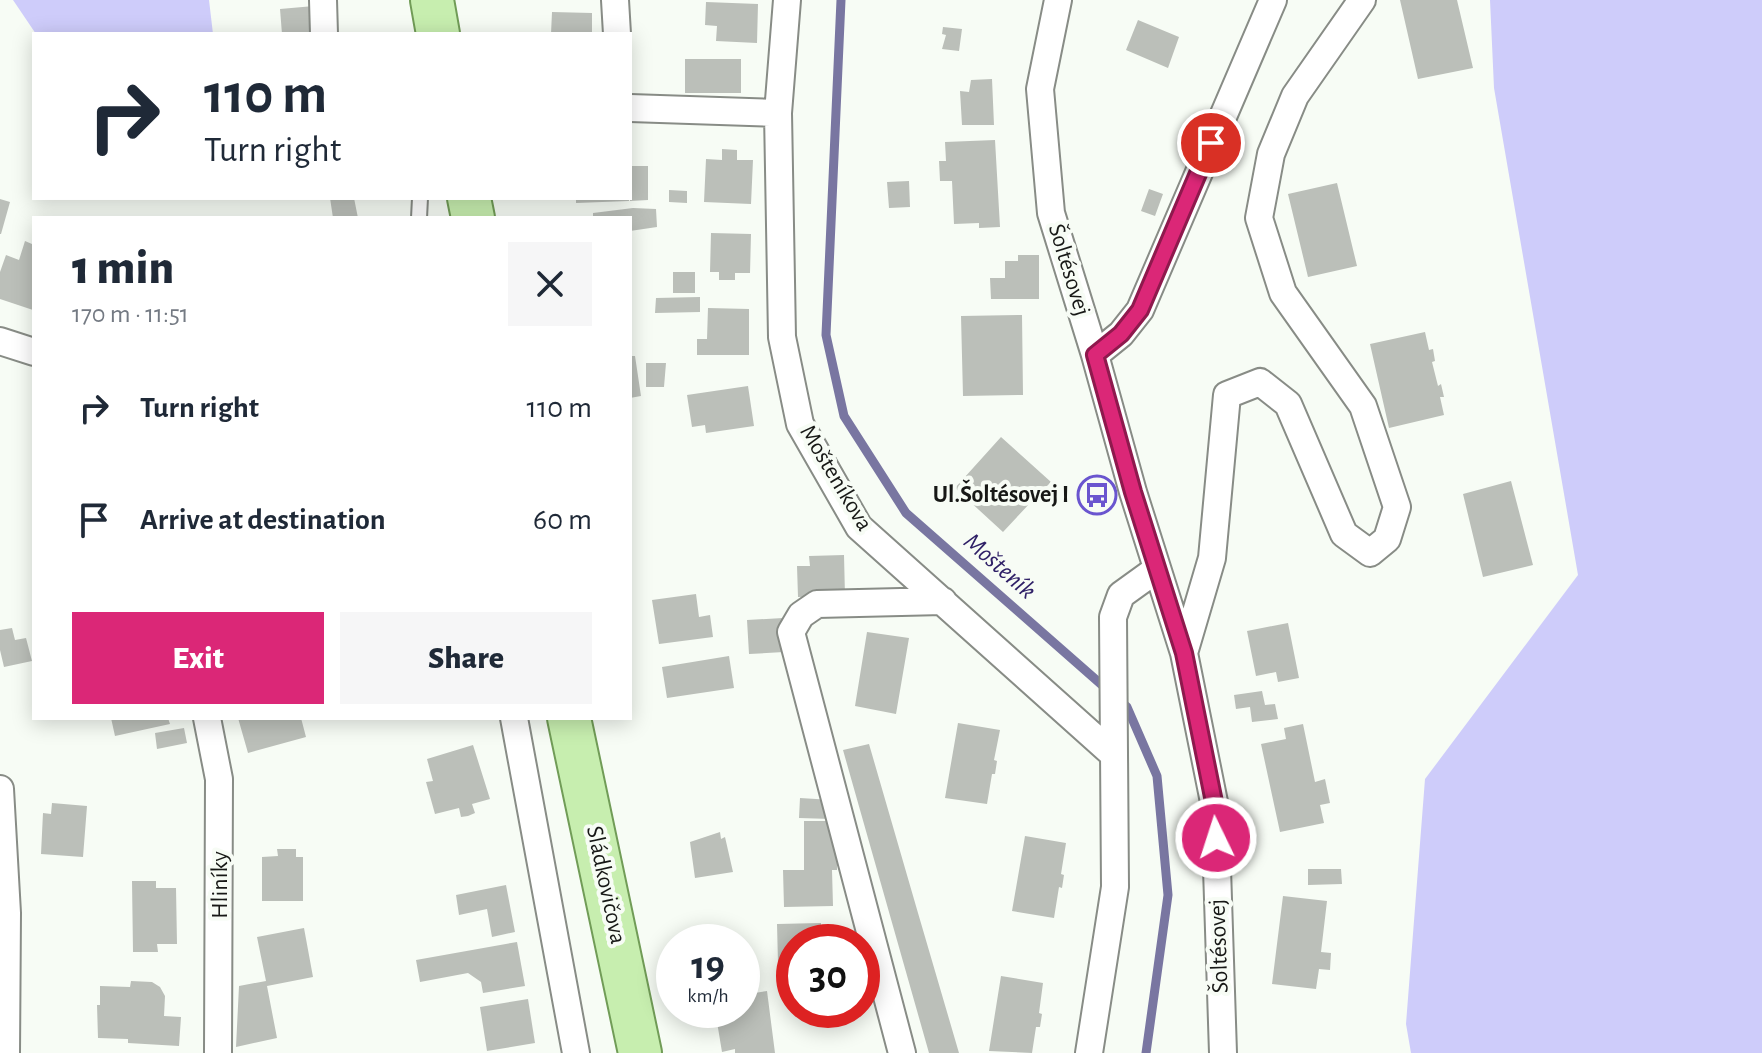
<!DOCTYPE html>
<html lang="en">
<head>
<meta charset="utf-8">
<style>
  :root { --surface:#fff; --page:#f6f6f7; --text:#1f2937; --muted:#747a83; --accent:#db2777 }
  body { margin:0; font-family:"Alegreya Sans",sans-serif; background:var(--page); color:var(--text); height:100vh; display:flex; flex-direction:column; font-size:30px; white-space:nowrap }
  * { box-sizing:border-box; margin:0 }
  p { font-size:26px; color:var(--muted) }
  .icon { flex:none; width:44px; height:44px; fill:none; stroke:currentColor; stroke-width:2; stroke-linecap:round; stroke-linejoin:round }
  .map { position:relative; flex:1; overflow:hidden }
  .details { position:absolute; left:32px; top:216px; width:600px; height:504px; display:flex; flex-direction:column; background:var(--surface); border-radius:0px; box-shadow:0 4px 20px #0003 }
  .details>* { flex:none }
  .banner { position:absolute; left:32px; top:32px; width:600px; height:168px; border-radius:0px; box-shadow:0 4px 20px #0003; background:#fff; color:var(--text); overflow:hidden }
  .speed { position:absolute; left:656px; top:924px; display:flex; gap:16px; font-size:40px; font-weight:700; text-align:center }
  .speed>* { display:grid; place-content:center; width:104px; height:104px; border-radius:50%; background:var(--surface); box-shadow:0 4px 20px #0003; line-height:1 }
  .speed small { font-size:20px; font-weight:400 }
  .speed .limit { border:12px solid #d22; background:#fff; color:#111 }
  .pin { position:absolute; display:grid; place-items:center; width:68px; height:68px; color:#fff; margin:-34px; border:4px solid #fff; border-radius:50%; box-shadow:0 2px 8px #0007 }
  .me { position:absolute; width:88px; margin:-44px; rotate:356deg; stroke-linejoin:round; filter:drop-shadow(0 0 6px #0008) }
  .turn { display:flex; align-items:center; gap:28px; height:168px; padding:0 40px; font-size:36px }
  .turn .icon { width:104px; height:104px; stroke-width:2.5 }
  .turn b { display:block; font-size:56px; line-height:68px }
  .round { display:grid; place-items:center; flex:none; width:84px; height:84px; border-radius:0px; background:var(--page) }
  .overview { display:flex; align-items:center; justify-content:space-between; height:136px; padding:0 40px }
  h1 { font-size:48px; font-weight:800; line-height:60px }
  .cta { display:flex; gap:16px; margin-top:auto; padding:16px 40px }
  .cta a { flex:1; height:92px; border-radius:0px; background:var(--accent); color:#fff; font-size:32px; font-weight:800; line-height:92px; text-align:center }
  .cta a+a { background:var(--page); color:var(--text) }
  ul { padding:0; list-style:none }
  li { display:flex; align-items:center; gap:24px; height:112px; padding:0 40px }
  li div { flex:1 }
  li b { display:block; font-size:30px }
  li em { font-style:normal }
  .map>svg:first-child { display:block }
  .green { fill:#ceccfa }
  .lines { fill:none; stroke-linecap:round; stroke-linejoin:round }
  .stream { stroke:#7976a1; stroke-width:9 }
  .building { fill:#bbbfb9 }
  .lane-casing { stroke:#888c86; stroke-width:18 }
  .street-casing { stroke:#888c86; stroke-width:30 }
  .primary-casing { stroke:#719c57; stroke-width:46 }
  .lane { stroke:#fff; stroke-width:14 }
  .street { stroke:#fff; stroke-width:26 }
  .primary { stroke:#c7eeaf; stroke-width:42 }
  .route-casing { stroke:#8e194d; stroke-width:20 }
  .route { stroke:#db2777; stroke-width:14 }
  .labels { text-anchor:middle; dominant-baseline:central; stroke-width:8; stroke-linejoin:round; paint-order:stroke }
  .street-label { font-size:24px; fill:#171816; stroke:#f7fcf5 }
  .poi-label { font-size:24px; font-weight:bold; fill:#171816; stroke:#f7fcf5; text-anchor:end }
  .water-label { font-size:26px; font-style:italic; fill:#2f2067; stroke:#f7fcf5 }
</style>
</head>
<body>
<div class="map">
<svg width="1762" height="1053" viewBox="0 0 1762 1053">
  <rect width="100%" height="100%" fill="#f7fcf5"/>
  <path class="green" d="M13 0H209L213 34H36Z
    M1490 0H1762V1053H1411L1406 1024 1425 779 1578 575 1494 88Z"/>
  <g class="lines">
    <path class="stream" d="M841 0 826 335 844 416 906 513 1127 707 1157 776 1168 895 1146 1053"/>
  </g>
  <path class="building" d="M1400 0H1457L1473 68 1418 79Z
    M706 2 758 4 757 43 716 41 717 26 705 25Z
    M314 6 315 34H282L280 9Z
    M552 12 592 13V34H551Z
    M1138 20 1179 37 1168 68 1126 50Z
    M943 27 962 29 959 51 942 49 946 35 942 34Z
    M685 59H741V93H685Z
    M992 79 994 125H962L960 91 969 92 971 80Z
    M995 140 1000 227 979 228V223L954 224 952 181H940L939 161H946L945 142Z
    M722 149 737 150V160H753L751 204 704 202 706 159 722 160Z
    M630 166H648V200L630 201Z
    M909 181 910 207 889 208 887 182Z
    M1337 183 1357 266 1308 277 1288 194Z
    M1149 189 1163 194 1155 216 1141 211Z
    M669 190 687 191V203L669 202Z
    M330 198H354L358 218H333Z
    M576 198H629V201L576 203Z
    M0 199 10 202 1 234H0Z
    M633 208 656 209 657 227 630 231V218H593V213Z
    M711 233 751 234 750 273H735V280H719V272H710Z
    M33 238 34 307 33 310 0 299V272L6 255 19 260 25 241 32 244Z
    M1018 255H1039V299H991L990 278H1005V261H1018Z
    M673 272H695V293H673Z
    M700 297V312L655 313 656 298Z
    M708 308 749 309V355H697V339H707Z
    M1022 315 1023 395 963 396 961 316Z
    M1425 332 1429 350 1433 349 1435 361 1432 362 1438 386 1441 384 1444 397H1440L1444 415 1389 428 1370 344Z
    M630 356H635L641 396 630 398Z
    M646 363H666L664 387H646Z
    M748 386 754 426 706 433 705 425 692 427 687 395Z
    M1001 437 1051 482 1033 500 1035 502 1033 504 1031 502 1003 532 955 488Z
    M1511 481 1533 565 1483 577 1463 494Z
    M844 555 845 596 798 597 797 566H810L809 556Z
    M696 594 699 617 710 615 713 637 659 644 652 600Z
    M783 618 784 652 749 654 747 620Z
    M1288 623 1299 678 1278 682 1276 672 1256 676 1247 631Z
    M12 628 15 640 26 638 32 661 4 667 0 650V630Z
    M867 632 909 638 896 714 855 706Z
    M729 656 734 688 667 698 662 667Z
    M1262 691 1265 705 1275 704 1278 719 1252 722 1250 707 1236 709 1234 695Z
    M111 718H168L170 724 115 736Z
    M238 718H301L306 737 248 753Z
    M958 723 1000 730 994 760 997 761 995 774H992L987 804 945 798Z
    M1303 724 1315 782 1325 779 1330 803 1320 805 1324 823 1280 832 1261 744 1286 739 1284 728Z
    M184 728 187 743 157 749 155 733Z
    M869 744 918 913 959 1053H929L843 750Z
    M473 745 490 799 472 804 475 813 468 816 461 817 459 808 435 814 426 782 433 781 427 759Z
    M800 798 832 800 831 819 799 818Z
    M52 803 87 806 83 857 41 854 43 813 51 814Z
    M804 821H837V870H832L833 906 784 907 783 870H804Z
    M720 832 721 839 725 837 733 872 695 878 690 842Z
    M1025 836 1066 843 1061 874 1064 875 1062 888 1059 887 1054 918 1012 911Z
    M277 849H296V857H303V901H262V857L278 856Z
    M1308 869H1341L1342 884 1308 885Z
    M132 881H156V888H176L177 944H157L158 952H133Z
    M506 885 515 932 492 937 487 909 459 915 456 895Z
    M1283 896 1327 901 1321 952 1331 953 1330 970 1319 969 1316 989 1272 984Z
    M821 923V942H794V962L778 963 777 924Z
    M304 928 313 977 267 986 277 1038 236 1047 239 986 266 981 257 937Z
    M517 942 525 986 483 993 481 982 468 973 420 982 416 960Z
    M1001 976 1043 983 1039 1013 1042 1014 1040 1027H1036L1032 1053 989 1051Z
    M131 981 152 982 160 987 165 996 164 1016 181 1017 179 1046 128 1043V1039L98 1038 97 1005H100V986L130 987Z
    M767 991 775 1053H735V1049L722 1052 715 1010H742V995Z
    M528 999 535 1043 487 1051 480 1007Z"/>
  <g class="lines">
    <defs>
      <path id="lane" d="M419 218 420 198"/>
      <path id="street" d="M323 0 324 34
        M615 0 617 34
        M787 0 778 113 782 337 800 424 859 527 1114 755
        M1058 0 1040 89 1051 213 1095 355 1133 492 1184 653 1215 807 1223 1053
        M630 108 778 113
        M0 341 34 352
        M1095 355 1121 334 1140 310 1273 0
        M1184 653 1212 558 1227 395 1260 382 1288 404 1344 534 1370 553 1387 539 1397 507 1363 406 1283 293 1259 218 1271 154 1295 96 1362 0
        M207 718 219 779 218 1053
        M514 718 576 1053
        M0 789 7 913 6 1053
        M902 1053 791 632 801 615 817 604 943 601
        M1089 1053 1115 887 1113 617 1121 595 1157 569"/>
      <path id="primary" d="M432 0 438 34
        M469 198 473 218
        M569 718 640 1053"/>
    </defs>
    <use href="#lane" class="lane-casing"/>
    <use href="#street" class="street-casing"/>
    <use href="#primary" class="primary-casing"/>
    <use href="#lane" class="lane"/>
    <use href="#street" class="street"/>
    <use href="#primary" class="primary"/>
  </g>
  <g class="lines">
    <defs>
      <path id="route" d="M1211 143 1140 310 1121 334 1095 355 1133 492 1184 653 1215 807 1216 838"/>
    </defs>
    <use href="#route" class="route-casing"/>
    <use href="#route" class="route"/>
  </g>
  <defs>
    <symbol id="bus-ring" viewBox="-11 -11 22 22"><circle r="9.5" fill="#f7fcf5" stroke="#6a55cf" stroke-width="1.5"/><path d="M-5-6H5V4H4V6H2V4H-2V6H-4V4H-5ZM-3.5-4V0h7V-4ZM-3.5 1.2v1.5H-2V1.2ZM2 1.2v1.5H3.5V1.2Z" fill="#6a55cf"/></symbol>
  </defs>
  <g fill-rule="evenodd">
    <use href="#bus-ring" x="1075" y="473" width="44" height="44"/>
  </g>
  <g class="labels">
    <g class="street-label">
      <text transform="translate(1069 270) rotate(73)">Šoltésovej</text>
      <text transform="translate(836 478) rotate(59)">Mošteníkova</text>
      <text transform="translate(220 885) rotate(-90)">Hliníky</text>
      <text transform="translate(606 885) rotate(78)">Sládkovičova</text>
      <text transform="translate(1219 946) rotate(-92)">Šoltésovej</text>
    </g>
    <g class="poi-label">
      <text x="1069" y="495">Ul.Šoltésovej I</text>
    </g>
    <g class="water-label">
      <text transform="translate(1000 566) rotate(41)">Mošteník</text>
    </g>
  </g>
</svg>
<div class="speed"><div>19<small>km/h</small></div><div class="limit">30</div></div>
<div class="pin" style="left:1211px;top:143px;background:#d93025"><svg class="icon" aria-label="arrive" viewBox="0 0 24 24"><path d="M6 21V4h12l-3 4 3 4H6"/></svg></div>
<svg class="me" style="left:1216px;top:838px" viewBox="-20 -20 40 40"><circle r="17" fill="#db2777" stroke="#fff" stroke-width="3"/><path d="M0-11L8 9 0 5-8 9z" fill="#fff"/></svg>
<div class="banner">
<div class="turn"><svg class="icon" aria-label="right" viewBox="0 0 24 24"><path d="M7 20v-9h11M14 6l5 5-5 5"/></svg><div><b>110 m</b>Turn right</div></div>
</div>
<section class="details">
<div class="overview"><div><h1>1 min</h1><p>170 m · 11:51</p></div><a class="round"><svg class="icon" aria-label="close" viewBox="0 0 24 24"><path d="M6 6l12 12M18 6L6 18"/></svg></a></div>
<ul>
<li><svg class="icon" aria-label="right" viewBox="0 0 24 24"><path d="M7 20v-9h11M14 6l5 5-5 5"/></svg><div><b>Turn right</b></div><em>110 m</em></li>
<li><svg class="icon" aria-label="arrive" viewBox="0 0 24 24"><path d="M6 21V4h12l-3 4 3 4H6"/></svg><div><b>Arrive at destination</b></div><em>60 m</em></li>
</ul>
<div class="cta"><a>Exit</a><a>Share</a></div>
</section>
</div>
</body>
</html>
